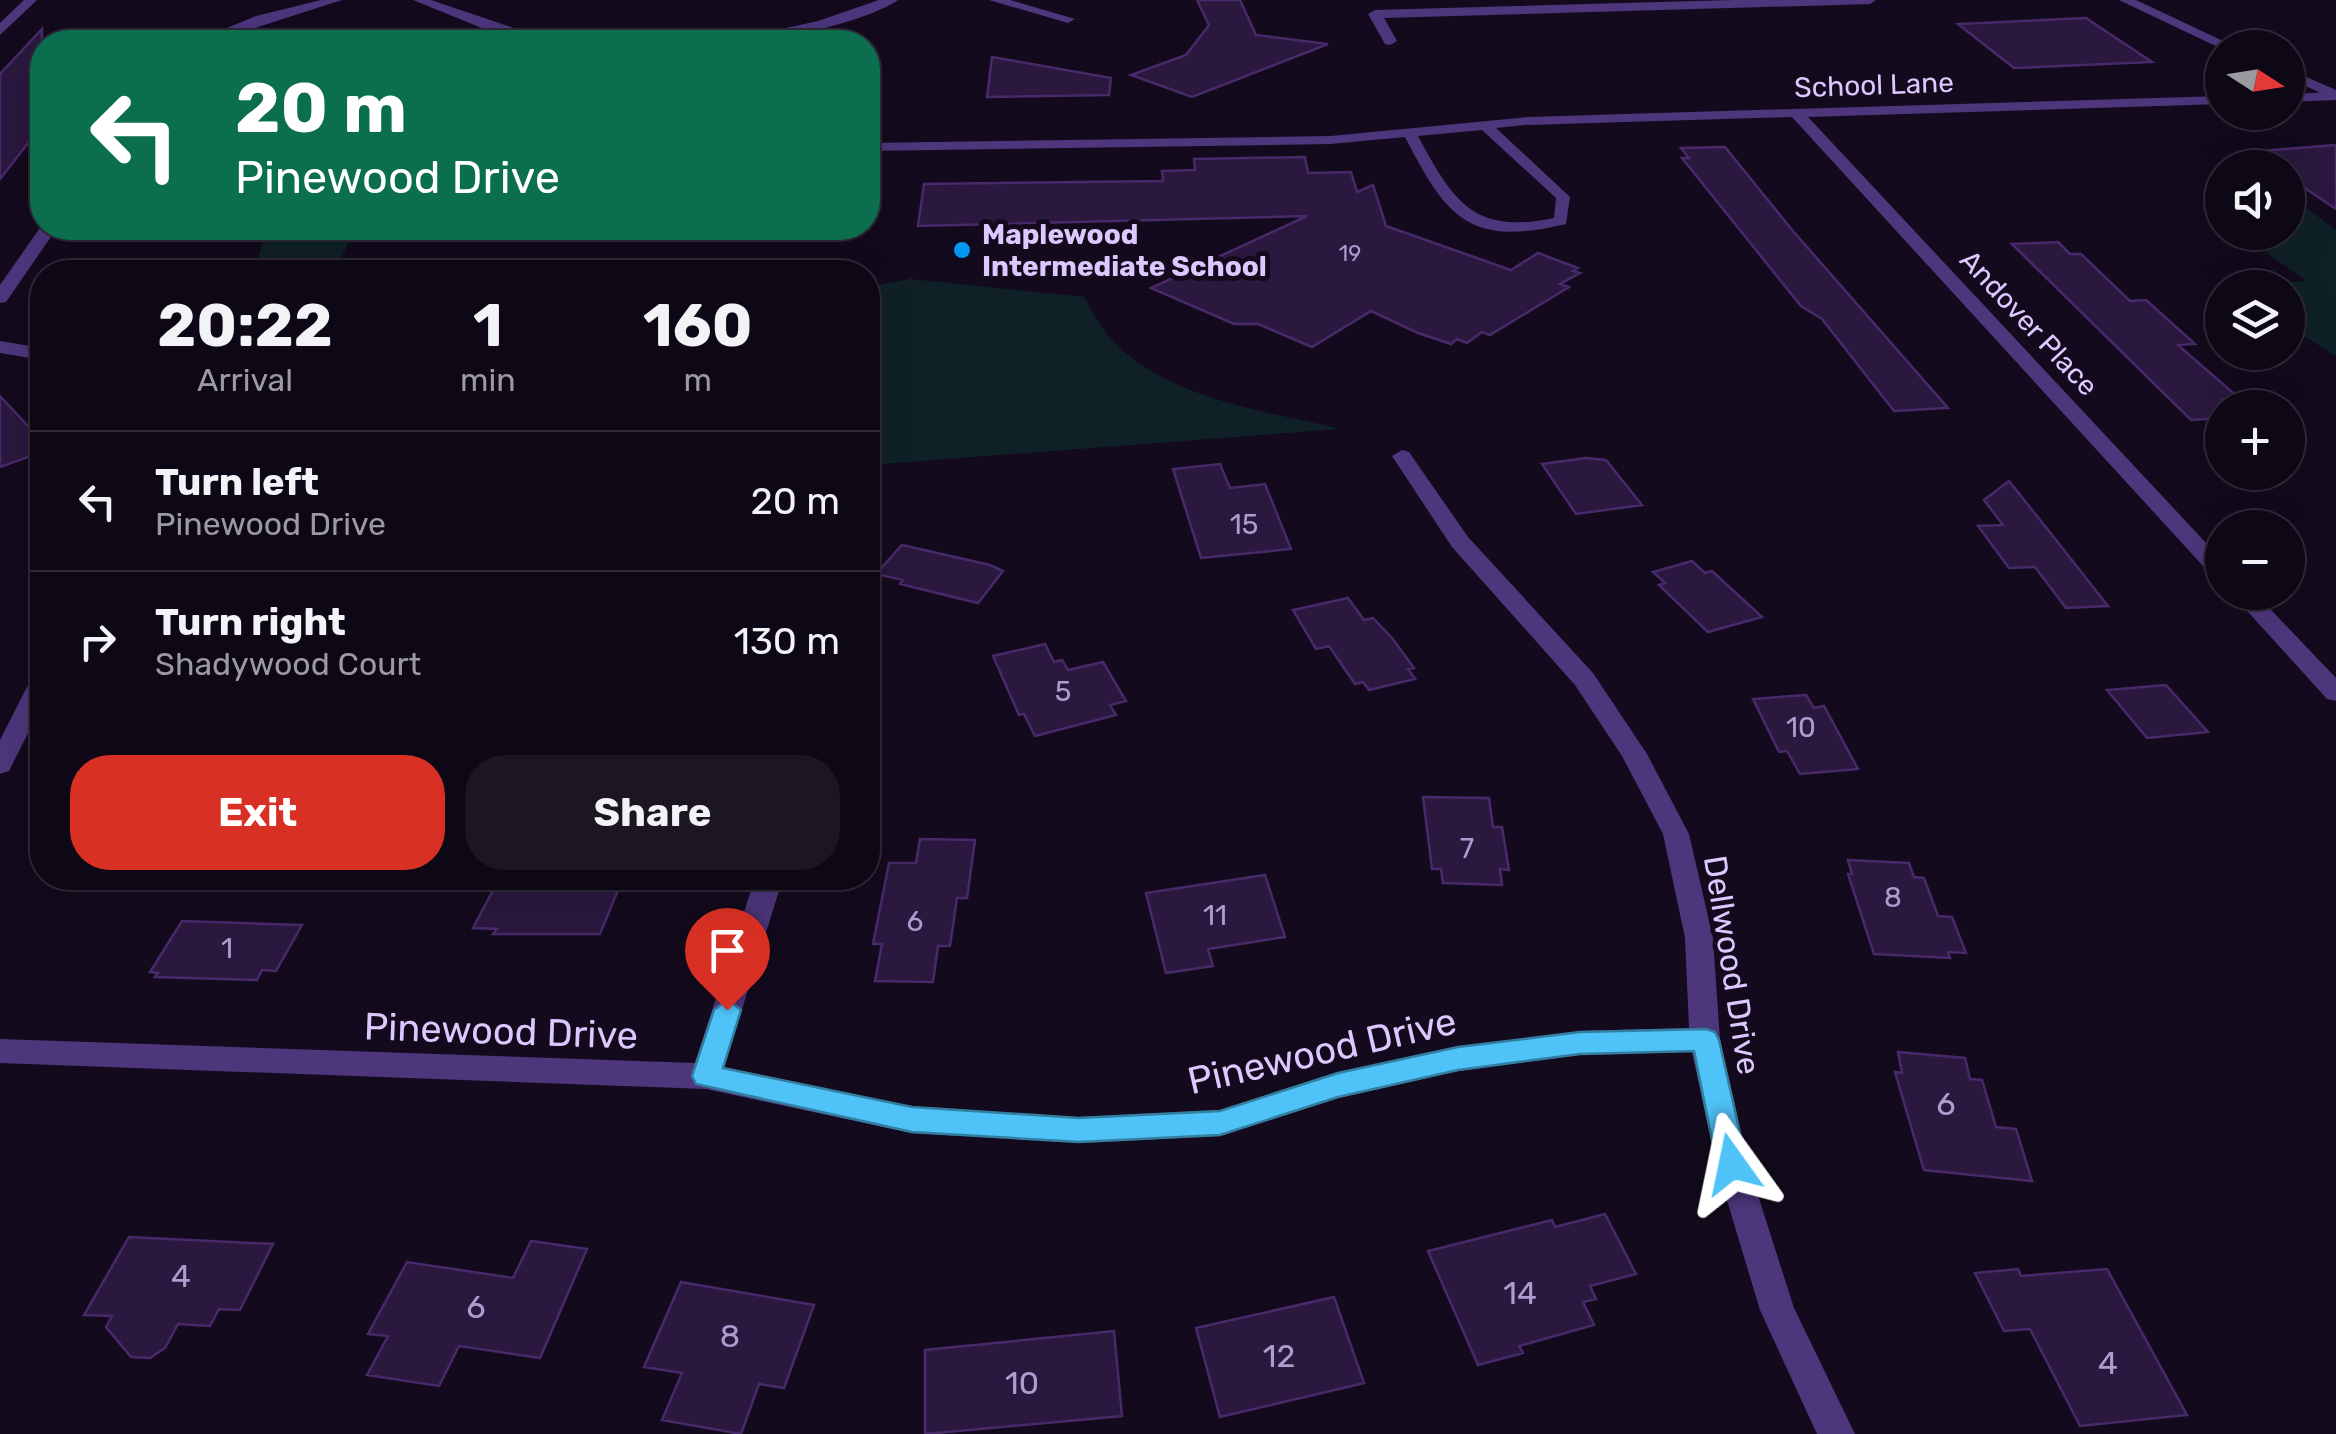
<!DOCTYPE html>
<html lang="en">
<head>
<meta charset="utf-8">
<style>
  :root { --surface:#0e0816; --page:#1c1623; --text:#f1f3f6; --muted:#9b9aa1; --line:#2e2935; --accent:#d93025 }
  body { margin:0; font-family:Rubik,sans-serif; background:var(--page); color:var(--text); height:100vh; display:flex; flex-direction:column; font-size:38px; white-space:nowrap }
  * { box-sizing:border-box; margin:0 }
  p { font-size:32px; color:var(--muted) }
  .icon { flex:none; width:55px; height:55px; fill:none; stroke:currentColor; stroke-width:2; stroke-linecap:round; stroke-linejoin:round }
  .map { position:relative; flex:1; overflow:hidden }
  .drawer { position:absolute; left:30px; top:260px; width:850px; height:630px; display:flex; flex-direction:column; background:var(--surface); border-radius:40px; box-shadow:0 10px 40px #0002,0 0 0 2px var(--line) }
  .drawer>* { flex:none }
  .banner { position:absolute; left:30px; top:30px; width:850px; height:210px; border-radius:40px; box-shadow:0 10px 40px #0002,0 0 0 2px var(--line); background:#0b6e4f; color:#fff; overflow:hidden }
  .needle { width:65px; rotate:102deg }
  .fabs { position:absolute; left:2205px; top:30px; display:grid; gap:20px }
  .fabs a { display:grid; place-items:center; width:100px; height:100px; border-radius:50%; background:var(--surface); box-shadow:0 10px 40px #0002,0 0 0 2px var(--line); font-size:50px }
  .pin { position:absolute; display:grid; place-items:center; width:85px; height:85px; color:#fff; margin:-102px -42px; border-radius:50% 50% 50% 0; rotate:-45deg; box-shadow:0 0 10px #0007 }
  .pin .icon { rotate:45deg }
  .me { position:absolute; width:110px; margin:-55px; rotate:348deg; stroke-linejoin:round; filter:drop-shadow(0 0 8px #0008) }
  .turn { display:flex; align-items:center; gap:35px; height:210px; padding:0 40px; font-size:45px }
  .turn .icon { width:130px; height:130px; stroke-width:2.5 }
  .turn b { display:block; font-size:70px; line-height:85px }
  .eta { display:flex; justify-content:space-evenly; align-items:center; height:170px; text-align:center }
  .eta b { font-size:60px; font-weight:700; line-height:70px }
  .button { display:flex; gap:20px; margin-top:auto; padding:20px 40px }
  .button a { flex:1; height:115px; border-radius:40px; background:var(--accent); color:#fff; font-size:40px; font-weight:700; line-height:115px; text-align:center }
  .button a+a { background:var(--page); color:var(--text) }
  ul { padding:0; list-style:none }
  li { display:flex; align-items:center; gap:30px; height:140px; padding:0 40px; border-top:2px solid var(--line) }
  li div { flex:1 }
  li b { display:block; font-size:38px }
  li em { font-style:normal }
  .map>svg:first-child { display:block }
  .green { fill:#0f2127 }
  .building { fill:#2a183e; stroke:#48296a; stroke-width:2.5 }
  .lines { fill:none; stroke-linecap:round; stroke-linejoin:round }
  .service { fill:#4d367c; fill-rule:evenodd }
  .minor { fill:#4d367c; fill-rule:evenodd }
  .tertiary { fill:#4d367c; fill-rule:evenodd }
  .route { fill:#4fc3f7; stroke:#337fa1; stroke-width:2.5 }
  .poi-dot { fill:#0096f2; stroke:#130b1d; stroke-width:4 }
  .labels { text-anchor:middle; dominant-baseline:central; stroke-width:10; stroke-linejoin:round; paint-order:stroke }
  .far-number-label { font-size:22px; fill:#b09bcf }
  .far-street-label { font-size:28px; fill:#ddc7ff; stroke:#130b1d }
  .far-poi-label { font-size:28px; font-weight:bold; fill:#ddc7ff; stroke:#130b1d; text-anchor:start }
  .number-label { font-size:28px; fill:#b09bcf }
  .street-label { font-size:32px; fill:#ddc7ff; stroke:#130b1d }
  .near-number-label { font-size:32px; fill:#b09bcf }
  .near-street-label { font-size:38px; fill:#ddc7ff; stroke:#130b1d }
</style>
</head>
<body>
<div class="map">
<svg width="2336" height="1434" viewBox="0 0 2336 1434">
  <rect width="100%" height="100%" fill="#130b1d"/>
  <path class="green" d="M2301 204 2336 230V356L2288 326V288L2221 284 2306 281 2239 233 2288 232V206Z
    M267 228H355L335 272H254Z
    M910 279 1085 297C1124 394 1250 407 1340 429L868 465V287Z"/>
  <path class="building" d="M1197 0H1240L1256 35 1328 44 1192 97 1131 75 1186 55 1209 25Z
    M2086 18 2152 62 2014 68 1958 24Z
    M42 29V125L0 179V74Z
    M992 57 1111 78 1109 95 987 97Z
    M2336 145V209L2288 177V168H2272L2248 152Z
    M1725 147 1793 231 1948 408 1894 411 1822 319 1801 306 1682 158H1689L1681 148Z
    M1305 157 1308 173 1351 172 1357 192 1373 185 1386 226 1511 270 1538 253 1578 268 1573 271 1580 273 1560 284 1569 287 1490 335 1482 332 1467 343 1457 339 1451 344 1418 333 1371 311 1312 347 1258 324H1234L1151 288 1307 216 918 226 924 184 1163 181 1162 171 1195 170 1194 159Z
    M2058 242 2070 254H2081L2130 301 2146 300 2195 344 2178 345 2240 399 2222 400V418L2191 420 2012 244Z
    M0 396 42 441V452L0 467Z
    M1586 458 1606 460 1642 505 1576 514 1542 464Z
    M1220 464 1230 488 1265 484 1291 549 1201 558 1173 469Z
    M2009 481 2060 545 2108 606 2066 608 2035 567 2009 568 1978 526 2003 525 1984 500Z
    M902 545 990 565 1003 571 978 603 900 584 903 580 876 574Z
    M1692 561 1705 573 1712 571 1762 617 1708 632 1659 585 1665 583 1653 572Z
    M1348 598 1364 620 1373 618 1392 638 1414 668 1408 669 1415 679 1369 690 1363 682 1355 684 1329 646 1316 649 1293 610Z
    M1045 644 1054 662 1062 660 1068 670 1103 662 1126 701 1110 705 1116 715 1035 736 1024 714 1019 715 993 656Z
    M2166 685 2208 732 2147 738 2107 690Z
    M1806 695 1814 708 1824 706 1858 769 1800 774 1787 751 1779 752 1753 699Z
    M1423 797 1489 798 1493 827H1502L1509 870 1500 869 1502 885 1443 883 1441 869H1432Z
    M920 839 975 840 967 898H957L950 946H938L933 982 875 981 882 944H873L889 863H916Z
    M1848 860 1909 863 1914 877 1924 878 1938 916 1952 917 1966 953 1948 952 1950 958 1874 954 1848 874H1852Z
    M1265 875 1285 937 1208 949 1213 966 1166 973 1146 893Z
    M623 878 600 934H493L497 929 473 928 499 879Z
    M182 921 302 925 276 971 262 970 257 980 155 977 158 973 150 972Z
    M1898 1052 1965 1058 1970 1079 1982 1080 1996 1127 2016 1129 2032 1181 1924 1170 1895 1072 1902 1073Z
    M1605 1214 1636 1274 1590 1286 1596 1299 1583 1302 1594 1325 1519 1346 1523 1353 1478 1365 1428 1251 1552 1220 1555 1227Z
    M129 1237 273 1244 240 1310 219 1309 210 1326 178 1324 165 1348 150 1358 131 1357 106 1327 112 1316 84 1315Z
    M531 1241 587 1249 540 1358 459 1346 439 1386 367 1375 388 1336 368 1334 407 1262 513 1278Z
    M2018 1269 2021 1276 2107 1269 2187 1415 2080 1426 2030 1329 2004 1331 1975 1273Z
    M681 1282 814 1305 784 1388 759 1384 741 1434 662 1420 682 1373 644 1367Z
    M1334 1297 1364 1383 1220 1417 1196 1328Z
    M1114 1331 1122 1416 925 1434V1350Z"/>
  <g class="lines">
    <path class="service" d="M1528 117 1535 121 1533 124 1496 128 1570 197 1566 224C1470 247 1447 219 1405 137L1331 144 868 151V143L1331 136ZM1482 130 1556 198 1554 218C1473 235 1453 201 1418 136Z"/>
    <path class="minor" d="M24 0H37L0 35V23Z
      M321 0H342L211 42H193L256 16Z
      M413 0H431L555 42 504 37Z
      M879 0H898C865 23 763 45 722 42L818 21Z
      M989 0H1010L1075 19 1068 23Z
      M1732 0H1876L1870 4 1384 18 1397 41 1390 45 1385 44 1368 14 1375 10Z
      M2336 92V100L2288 102V94Z
      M2222 96V104L1808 117 2222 560V580L2214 578 1792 117 1528 125 1521 121 1528 117Z
      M42 225 57 228 6 302 0 303V285Z
      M0 341 42 348V360L0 353Z
      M1402 450 1409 452 1468 537 1593 673 1647 754 1689 834 1713 938 1720 1040 1748 1164 1794 1308 1855 1434H1817L1760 1310 1716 1164 1692 1052 1580 1055 1458 1071 1338 1098 1220 1136 1079 1143 911 1133 706 1089 0 1063V1039L695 1063 755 878H783L724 1067 911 1107 1079 1117 1220 1110 1338 1072 1458 1047 1580 1031 1689 1028 1685 938 1663 834 1622 756 1575 685 1452 547 1392 456Z
      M2230 592H2254L2336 678V701L2327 699Z
      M42 673V705L9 771 0 774V740L30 681Z"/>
    <path class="tertiary" d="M2119 0H2136L2238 48 2222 49Z
      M2288 69 2336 90V100L2288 78Z"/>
  </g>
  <path class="route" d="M727 999 741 1010 723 1068 912 1107 1079 1118 1220 1111 1338 1073 1458 1047 1580 1032 1706 1029 1715 1032 1719 1040 1747 1164 1742 1173 1732 1176 1721 1173 1717 1164 1694 1051 1580 1054 1458 1070 1338 1097 1220 1135 1079 1142 912 1132 696 1084 692 1076 714 1010Z"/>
  <circle class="poi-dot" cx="962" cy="250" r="10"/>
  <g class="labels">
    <g class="far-number-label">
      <text x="1350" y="253">19</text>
    </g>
    <g class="far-street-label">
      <text transform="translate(1874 85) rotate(-2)">School Lane</text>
      <text transform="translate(2029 323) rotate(47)">Andover Place</text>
    </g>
    <g class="far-poi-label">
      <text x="982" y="234">Maplewood<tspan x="982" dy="32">Intermediate School</tspan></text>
    </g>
    <g class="number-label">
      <text x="1244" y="524">15</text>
      <text x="1063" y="691">5</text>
      <text x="1801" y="727">10</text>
      <text x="1467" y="848">7</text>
      <text x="1893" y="897">8</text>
      <text x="1215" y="915">11</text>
      <text x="915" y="921">6</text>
      <text x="227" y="948">1</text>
    </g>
    <g class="street-label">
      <text transform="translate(1732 965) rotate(81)">Dellwood Drive</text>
    </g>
    <g class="near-number-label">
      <text x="1946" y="1104">6</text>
      <text x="181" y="1276">4</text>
      <text x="1520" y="1293">14</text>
      <text x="476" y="1307">6</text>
      <text x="730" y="1336">8</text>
      <text x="1279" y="1356">12</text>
      <text x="2108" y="1363">4</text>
      <text x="1022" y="1383">10</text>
    </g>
    <g class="near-street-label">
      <text transform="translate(501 1031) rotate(2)">Pinewood Drive</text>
      <text transform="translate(1322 1051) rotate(-13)">Pinewood Drive</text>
    </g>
  </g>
</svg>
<div class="fabs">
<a><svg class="needle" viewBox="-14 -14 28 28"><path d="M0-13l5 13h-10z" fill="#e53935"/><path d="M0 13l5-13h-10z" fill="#9b9aa1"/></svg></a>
<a><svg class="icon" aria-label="sound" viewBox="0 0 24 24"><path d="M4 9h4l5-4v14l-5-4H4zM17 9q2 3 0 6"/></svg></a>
<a><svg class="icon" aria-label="layers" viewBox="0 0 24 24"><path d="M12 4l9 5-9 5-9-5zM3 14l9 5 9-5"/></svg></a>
<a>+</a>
<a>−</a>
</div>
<div class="pin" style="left:727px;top:1010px;background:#d93025"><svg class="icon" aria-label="arrive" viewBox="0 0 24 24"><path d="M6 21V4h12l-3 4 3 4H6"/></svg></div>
<svg class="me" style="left:1732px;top:1164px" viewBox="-20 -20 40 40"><path d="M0-17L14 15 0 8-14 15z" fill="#4fc3f7" stroke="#fff" stroke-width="4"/></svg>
<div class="banner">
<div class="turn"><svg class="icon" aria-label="left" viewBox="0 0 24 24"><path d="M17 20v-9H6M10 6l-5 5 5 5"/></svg><div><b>20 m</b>Pinewood Drive</div></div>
</div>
<section class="drawer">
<div class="eta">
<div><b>20:22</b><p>Arrival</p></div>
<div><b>1</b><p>min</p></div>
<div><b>160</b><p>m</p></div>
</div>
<ul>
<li><svg class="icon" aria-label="left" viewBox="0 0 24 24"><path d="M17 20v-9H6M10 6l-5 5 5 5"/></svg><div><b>Turn left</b><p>Pinewood Drive</p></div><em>20 m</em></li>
<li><svg class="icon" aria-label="right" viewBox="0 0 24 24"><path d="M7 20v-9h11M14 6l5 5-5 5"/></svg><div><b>Turn right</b><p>Shadywood Court</p></div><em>130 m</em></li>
</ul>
<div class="button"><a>Exit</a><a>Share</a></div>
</section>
</div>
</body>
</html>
